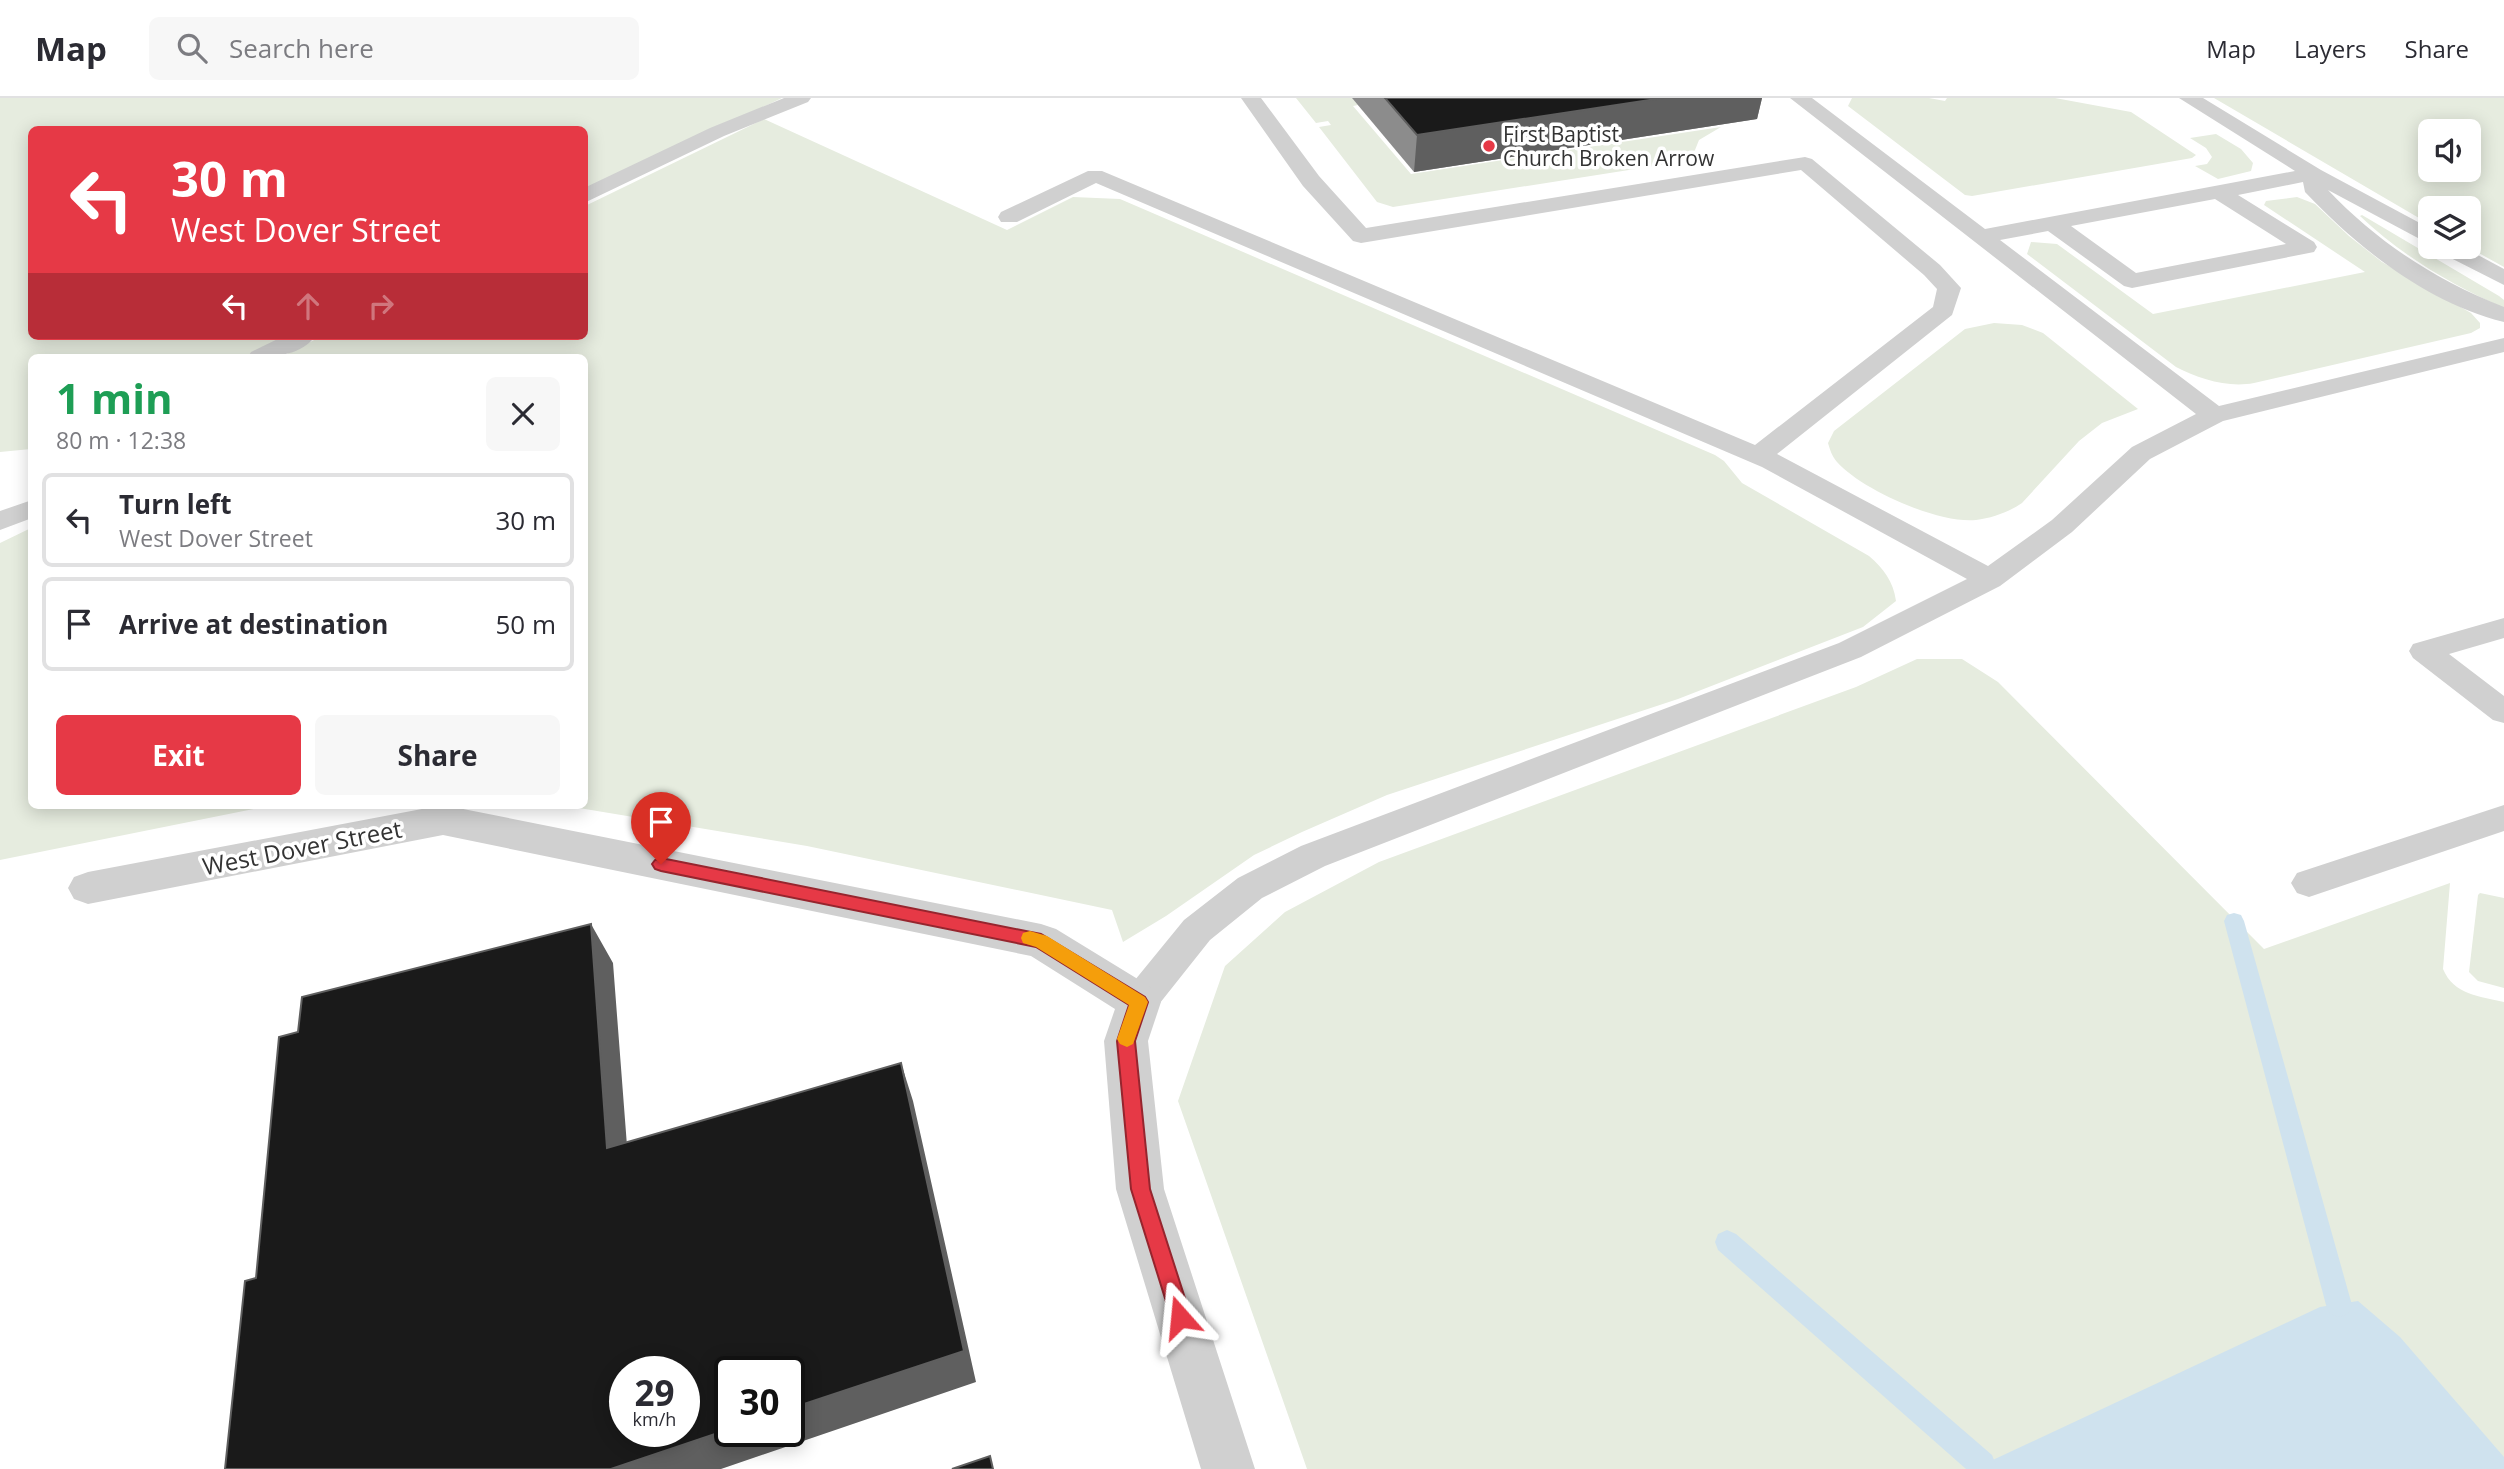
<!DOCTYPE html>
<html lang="en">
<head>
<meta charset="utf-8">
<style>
  :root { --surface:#fff; --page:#f7f7f7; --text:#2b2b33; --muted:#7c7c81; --line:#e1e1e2; --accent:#e63946 }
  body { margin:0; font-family:"Open Sans",sans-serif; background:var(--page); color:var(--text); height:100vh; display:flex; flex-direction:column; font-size:26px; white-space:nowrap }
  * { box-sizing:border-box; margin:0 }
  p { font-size:23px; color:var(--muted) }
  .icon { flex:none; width:38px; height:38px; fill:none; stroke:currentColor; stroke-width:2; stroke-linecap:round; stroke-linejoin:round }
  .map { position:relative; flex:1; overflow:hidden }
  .drawer { position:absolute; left:28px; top:256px; width:560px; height:455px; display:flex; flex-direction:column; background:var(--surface); border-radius:10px; box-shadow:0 4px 18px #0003 }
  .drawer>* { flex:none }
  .banner { position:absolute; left:28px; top:28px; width:560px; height:214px; border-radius:10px; box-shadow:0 4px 18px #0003; background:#e63946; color:#fff; overflow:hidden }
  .controls { position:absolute; left:2418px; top:21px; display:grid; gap:14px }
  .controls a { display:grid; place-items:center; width:63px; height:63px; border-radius:10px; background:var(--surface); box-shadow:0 4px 18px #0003; font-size:35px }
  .speed { position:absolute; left:609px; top:1258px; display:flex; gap:14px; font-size:35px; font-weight:700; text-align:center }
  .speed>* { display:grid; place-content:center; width:91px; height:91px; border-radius:50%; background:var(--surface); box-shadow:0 4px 18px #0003; line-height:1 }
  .speed small { font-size:18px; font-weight:400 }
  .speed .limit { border:4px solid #111; border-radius:10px; background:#fff; color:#111 }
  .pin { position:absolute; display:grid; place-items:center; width:60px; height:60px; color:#fff; margin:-72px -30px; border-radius:50% 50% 50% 0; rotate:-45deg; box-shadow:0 0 7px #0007 }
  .pin .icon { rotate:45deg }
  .me { position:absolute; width:77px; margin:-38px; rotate:342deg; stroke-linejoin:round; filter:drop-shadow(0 0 5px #0008) }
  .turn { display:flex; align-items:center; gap:24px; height:147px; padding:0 28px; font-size:32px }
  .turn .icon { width:91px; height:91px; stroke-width:2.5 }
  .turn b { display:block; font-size:49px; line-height:60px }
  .lanes { display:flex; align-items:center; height:66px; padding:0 28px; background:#0003; justify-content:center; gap:35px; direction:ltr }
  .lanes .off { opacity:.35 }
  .round { display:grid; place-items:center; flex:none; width:74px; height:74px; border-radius:10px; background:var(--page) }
  .summary { display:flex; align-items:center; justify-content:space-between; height:119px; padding:0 28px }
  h1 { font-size:42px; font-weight:700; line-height:52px; color:#1e9e55 }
  .cta { display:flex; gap:14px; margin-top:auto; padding:14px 28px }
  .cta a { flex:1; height:80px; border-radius:10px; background:var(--accent); color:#fff; font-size:28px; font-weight:700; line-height:80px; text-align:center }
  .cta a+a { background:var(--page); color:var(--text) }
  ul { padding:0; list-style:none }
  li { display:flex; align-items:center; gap:21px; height:94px; margin:0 14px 10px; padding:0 14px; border:4px solid var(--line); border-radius:10px }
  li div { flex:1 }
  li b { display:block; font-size:26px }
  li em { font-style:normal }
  header { display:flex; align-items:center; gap:42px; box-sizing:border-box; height:98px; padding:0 35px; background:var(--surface); border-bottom:2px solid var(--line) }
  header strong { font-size:33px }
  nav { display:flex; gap:38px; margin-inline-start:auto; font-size:24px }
  .search { width:490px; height:63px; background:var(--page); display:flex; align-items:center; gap:18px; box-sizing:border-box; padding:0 24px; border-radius:10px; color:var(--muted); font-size:26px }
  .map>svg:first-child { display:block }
  .green { fill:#e6ecdf; fill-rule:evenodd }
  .water { fill:#cfe2ee }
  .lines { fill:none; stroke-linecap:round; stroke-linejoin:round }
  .stream { fill:#cfe2ee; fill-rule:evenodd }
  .service { fill:#d0d0d0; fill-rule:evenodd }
  .minor { fill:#d0d0d0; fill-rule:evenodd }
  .wall { fill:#8c8c8c }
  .shaded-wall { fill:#5f5f5f }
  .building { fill:#1a1a1a; stroke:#5f5f5f; stroke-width:2; fill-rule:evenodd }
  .route { fill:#e63946; stroke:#96252e; stroke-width:2 }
  .slow { fill:#f59e0b }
  .poi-dot { fill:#e63946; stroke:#fff; stroke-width:2.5 }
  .labels { text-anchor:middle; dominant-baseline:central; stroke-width:7; stroke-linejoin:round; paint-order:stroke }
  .far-poi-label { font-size:21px; fill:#333; stroke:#fff; text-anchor:start }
  .street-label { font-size:24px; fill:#333; stroke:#fff }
</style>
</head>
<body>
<header>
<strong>Map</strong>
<div class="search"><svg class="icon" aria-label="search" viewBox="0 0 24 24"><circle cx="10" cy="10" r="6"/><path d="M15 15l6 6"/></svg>Search here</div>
<nav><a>Map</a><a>Layers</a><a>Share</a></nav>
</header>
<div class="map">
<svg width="2504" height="1371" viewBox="0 0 2504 1371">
  <rect width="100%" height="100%" fill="#fff"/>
  <path class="green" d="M0 0H782L585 93 584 32H32V238H289L246 259H32L31 351 0 354Z
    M1296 0H1352L1358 7 1353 8 1411 76 1721 29 1699 42 1695 52 1686 63 1393 109 1377 104 1319 29 1331 27 1328 23 1316 25Z
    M1852 0H1929L1945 3 1947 0H2055L2131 14 2196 57 2192 60 1972 98 1965 97 1848 8Z
    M2214 0H2504V169L2468 149 2469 110H2431V127ZM2431 33H2469V72H2431Z
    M764 21 1007 132 1073 99 1120 101 1715 357 1724 363 1742 385 1869 458C1884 471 1893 483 1896 503L1863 529 1678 601 1387 697 1302 734 1254 757 1166 818 1123 844 1112 812 807 748 561 707H584V259H281L322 238H584L585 108Z
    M2216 36 2241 51 2253 65 2251 73 2218 81 2195 68 2207 66 2212 59 2206 50 2190 40Z
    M2297 99 2315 106 2349 138 2382 164 2471 215 2480 225V230L2471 235 2254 285C2228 290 2199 281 2176 269L2027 156 2031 144 2057 146 2153 216 2365 174 2264 107 2266 103Z
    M2362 117 2499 198 2504 202V210C2452 187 2402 158 2360 118Z
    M1994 225 2022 227 2043 235 2138 311 2102 325 2079 343 2022 405C2009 414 1992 420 1976 422 1939 426 1862 392 1837 364 1832 358 1830 352 1828 345L1834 333 1965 231Z
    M31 430 32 707H274L0 762V445Z
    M1917 561H1962L1998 584 2264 851 2450 785 2443 871C2454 897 2479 898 2504 904V1371H1307L1178 1003 1225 868 1285 814 1379 764 1856 589Z
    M2480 795 2504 800V890L2478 883 2469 874 2478 797Z"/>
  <path class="water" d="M2358 1203 2400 1239 2504 1359V1371H1981L1982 1367 2320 1209Z"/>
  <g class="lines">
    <path class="stream" d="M2234 815 2241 817 2244 823 2352 1207 2348 1216 2339 1219 2330 1216 2326 1207 2224 823 2227 817Z
      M1727 1132 1736 1136 1992 1357 1996 1367 1994 1371H1966L1718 1152 1715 1144 1718 1136Z"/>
    <path class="service" d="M784 0H811L808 4 724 38 584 105V90L710 30Z
      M1241 0H1261L1319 78 1366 130 1805 59 1812 61 1940 167 1961 190 1952 217 1777 356 1988 468 2052 422 2132 349 2196 316 1790 0H1812L1985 131 2295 73 2179 0H2203L2321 72 2431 131V147L2328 92C2377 144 2437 183 2504 209V224C2427 205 2358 150 2305 94L2303 84 2238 97 2314 144 2317 149 2314 154 2132 190 2124 188 2048 133 2000 142 2219 308 2504 240V254L2223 323 2150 361 2072 434 2000 488 1861 559 1325 768 1262 800 1210 842 1152 915 1139 920 1126 915 1120 904 1126 893 1184 822 1238 780 1301 748 1839 545 1967 481 1762 369 1096 85 1017 124H1001L998 119 1001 114 1088 73H1102L1755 347 1933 209 1937 191 1924 177 1801 72 1361 145 1353 143 1303 88ZM2215 101 2286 146 2136 175 2071 128Z
      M2436 149H2463L2504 171V187L2439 154Z
      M284 238H315C301 259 270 259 248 259L251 254Z
      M32 402V420L0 432V413Z
      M2504 520V540L2449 556 2504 598V625L2493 622 2413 560 2409 553 2413 546Z
      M2504 707V733L2309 799 2297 795 2291 785 2297 775Z"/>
    <path class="minor" d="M443 707 1041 826 1056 831 1154 891 1161 904 1148 943 1164 1091 1255 1371H1201L1116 1091 1104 943 1115 911 1031 858 443 737 88 806 74 801 68 790 74 779 88 774Z"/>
  </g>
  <path class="wall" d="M1352 0H1762L1757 21 1414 74Z"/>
  <path class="shaded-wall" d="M1663 0H1762L1757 21 1414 74 1417 37Z
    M591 826 613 865 630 1087 607 1050Z
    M901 965 913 1003 976 1284 721 1371H611L730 1331V1334H789V1311Z"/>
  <path class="building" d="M1385 0H1663L1417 37Z
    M591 826 607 1050 901 965 964 1253 789 1311V1274H730V1331L611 1371H225L245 1183 256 1180 279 939 298 934 302 899ZM625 1274H684V1334H625Z
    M990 1358 993 1371H952Z"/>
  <path class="route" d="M661 760 1041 836 1145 899 1148 904 1135 943 1150 1091 1191 1219 1188 1226 1180 1229 1173 1226 1131 1091 1117 943 1129 907 1036 849 661 773 655 771 652 766 655 762Z"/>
  <path class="slow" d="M1030 833 1047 838 1145 899 1148 904 1133 946 1127 949 1120 946 1117 941 1129 907 1036 849 1023 845 1021 840 1023 835Z"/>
  <circle class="poi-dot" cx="1489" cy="48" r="7"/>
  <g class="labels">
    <g class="far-poi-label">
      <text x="1503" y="36">First Baptist<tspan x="1503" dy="24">Church Broken Arrow</tspan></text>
    </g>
    <g class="street-label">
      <text transform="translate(302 749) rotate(-11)">West Dover Street</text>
    </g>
  </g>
</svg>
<div class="controls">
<a><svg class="icon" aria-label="sound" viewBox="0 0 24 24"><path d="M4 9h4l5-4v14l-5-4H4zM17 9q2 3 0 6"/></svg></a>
<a><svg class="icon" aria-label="layers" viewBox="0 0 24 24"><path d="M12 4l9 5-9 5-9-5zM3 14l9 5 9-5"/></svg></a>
</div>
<div class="speed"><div>29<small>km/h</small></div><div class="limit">30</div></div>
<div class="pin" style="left:661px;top:766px;background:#d93025"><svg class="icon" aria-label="arrive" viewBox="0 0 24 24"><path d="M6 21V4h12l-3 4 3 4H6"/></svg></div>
<svg class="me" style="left:1180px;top:1219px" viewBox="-20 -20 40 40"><path d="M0-17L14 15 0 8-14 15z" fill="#e63946" stroke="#fff" stroke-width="4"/></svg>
<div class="banner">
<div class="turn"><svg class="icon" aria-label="left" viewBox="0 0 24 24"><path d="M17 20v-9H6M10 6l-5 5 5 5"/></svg><div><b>30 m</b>West Dover Street</div></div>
<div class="lanes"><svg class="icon" aria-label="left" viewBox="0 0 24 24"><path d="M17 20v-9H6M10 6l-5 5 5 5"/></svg><svg class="icon off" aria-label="ahead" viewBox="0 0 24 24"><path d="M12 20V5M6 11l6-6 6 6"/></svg><svg class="icon off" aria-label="right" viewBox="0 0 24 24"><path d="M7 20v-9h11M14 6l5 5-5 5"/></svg></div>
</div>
<section class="drawer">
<div class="summary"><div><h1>1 min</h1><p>80 m · 12:38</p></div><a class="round"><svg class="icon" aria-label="close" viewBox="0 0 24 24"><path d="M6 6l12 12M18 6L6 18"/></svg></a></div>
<ul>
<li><svg class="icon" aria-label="left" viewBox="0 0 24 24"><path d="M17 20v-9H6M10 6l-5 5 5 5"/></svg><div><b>Turn left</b><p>West Dover Street</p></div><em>30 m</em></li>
<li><svg class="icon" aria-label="arrive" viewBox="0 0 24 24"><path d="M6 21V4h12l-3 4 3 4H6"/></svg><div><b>Arrive at destination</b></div><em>50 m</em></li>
</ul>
<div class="cta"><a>Exit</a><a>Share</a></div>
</section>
</div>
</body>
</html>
